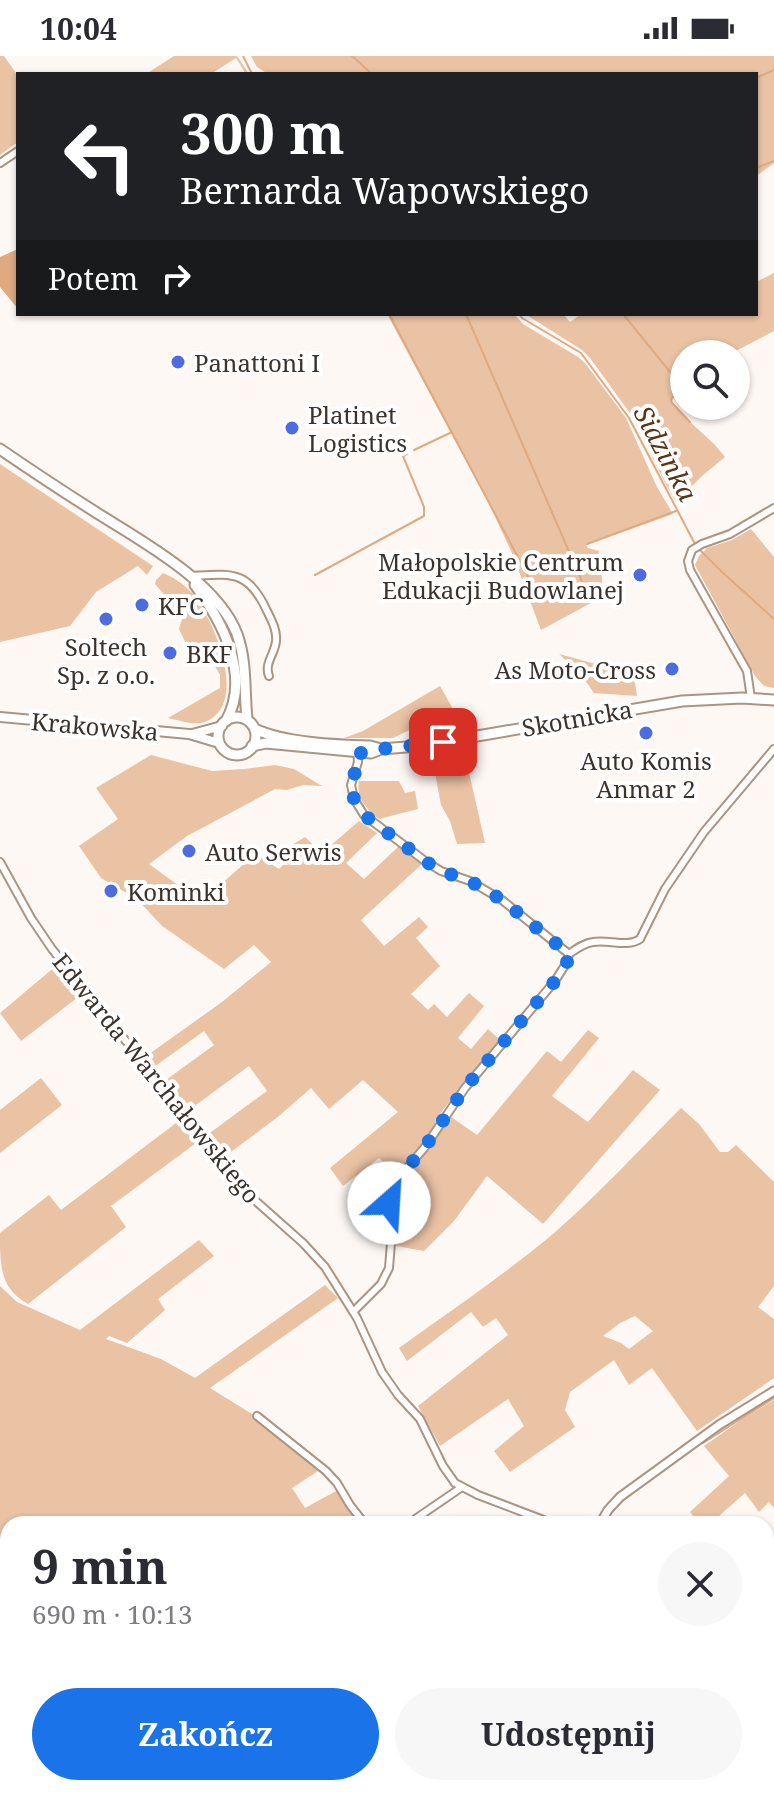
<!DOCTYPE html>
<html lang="pl">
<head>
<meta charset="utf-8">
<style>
  :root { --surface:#fff; --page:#f7f7f7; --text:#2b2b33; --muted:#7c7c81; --accent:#1a73e8 }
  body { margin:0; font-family:"Noto Serif",serif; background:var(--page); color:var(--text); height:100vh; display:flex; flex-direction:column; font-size:30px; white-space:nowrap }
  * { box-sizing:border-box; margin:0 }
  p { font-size:26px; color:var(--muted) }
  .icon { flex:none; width:44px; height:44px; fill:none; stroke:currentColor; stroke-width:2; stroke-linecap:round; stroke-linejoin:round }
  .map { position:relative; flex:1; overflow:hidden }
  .panel { position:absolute; left:0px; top:1460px; width:774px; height:280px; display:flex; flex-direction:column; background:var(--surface); border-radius:24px 24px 0 0; box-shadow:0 2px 6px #0004 }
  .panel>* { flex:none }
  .guide { position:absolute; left:16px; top:16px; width:742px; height:244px; border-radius:0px; box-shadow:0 2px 6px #0004; background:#202124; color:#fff; overflow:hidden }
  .controls { position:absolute; left:670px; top:284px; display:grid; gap:16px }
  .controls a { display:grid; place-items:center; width:80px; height:80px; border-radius:50%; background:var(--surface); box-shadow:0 2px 6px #0004; font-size:40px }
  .pin { position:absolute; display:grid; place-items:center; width:68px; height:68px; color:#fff; margin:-34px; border-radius:16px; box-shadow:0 4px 12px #0006 }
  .me { position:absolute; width:88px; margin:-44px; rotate:26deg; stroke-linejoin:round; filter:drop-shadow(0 0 6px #0008) }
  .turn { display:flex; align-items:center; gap:28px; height:168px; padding:0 32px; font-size:36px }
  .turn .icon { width:104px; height:104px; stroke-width:2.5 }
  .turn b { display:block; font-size:56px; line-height:68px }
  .then { display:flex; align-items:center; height:76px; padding:0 32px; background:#0003; gap:16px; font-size:30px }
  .round { display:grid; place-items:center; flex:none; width:84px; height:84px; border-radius:42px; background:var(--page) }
  .headline { display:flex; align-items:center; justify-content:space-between; height:136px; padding:0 32px }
  h1 { font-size:48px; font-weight:700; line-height:60px }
  .primary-button { display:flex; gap:16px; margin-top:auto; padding:16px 32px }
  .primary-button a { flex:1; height:92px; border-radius:48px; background:var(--accent); color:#fff; font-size:32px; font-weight:700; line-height:92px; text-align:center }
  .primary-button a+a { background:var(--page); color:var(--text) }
  .status { display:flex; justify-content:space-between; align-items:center; height:56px; padding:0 40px; background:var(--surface); direction:ltr }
  .status svg { height:22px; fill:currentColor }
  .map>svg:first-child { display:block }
  .green { fill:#eac2a4; fill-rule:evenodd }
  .water { fill:#dfaa80 }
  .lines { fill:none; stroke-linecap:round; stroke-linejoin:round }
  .stream { stroke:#dfaa80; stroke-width:2 }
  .minor-casing { stroke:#ac9482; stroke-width:10 }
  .tertiary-casing { stroke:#ac9482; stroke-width:11 }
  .secondary-casing { stroke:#ac9482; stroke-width:12 }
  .primary-casing { stroke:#ac9482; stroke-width:13 }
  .minor { stroke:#fff; stroke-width:6 }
  .tertiary { stroke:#fff; stroke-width:7 }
  .secondary { stroke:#fff; stroke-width:8 }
  .primary { stroke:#fff; stroke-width:9 }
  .route { stroke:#1a73e8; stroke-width:14; stroke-dasharray:0 25.2 }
  .poi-dot { fill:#4e6ce0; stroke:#fff; stroke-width:3 }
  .labels { text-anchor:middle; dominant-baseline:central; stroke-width:8; stroke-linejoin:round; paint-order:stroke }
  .poi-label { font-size:24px; fill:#3c322b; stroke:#fff; text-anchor:start }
  .street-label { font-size:24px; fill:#3c322b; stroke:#fff }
  .water-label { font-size:26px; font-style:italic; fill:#5a3617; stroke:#fff }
</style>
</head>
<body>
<div class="status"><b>10:04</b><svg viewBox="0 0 49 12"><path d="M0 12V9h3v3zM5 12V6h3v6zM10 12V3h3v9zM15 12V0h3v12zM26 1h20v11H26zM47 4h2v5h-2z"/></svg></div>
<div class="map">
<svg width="774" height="1740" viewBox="0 0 774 1740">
  <rect width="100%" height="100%" fill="#fdf8f4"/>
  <path class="green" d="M0 0H4L18 20V86L0 99Z
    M174 0H237L249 18H246L236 2 211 18H146Z
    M251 0H774V107L756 120V18H268L257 11Z
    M774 217V275L730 298H684V324L679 327 680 330 672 344 673 350 714 388 725 401 703 419 676 446 665 427 632 360 590 302 582 294 525 258H563L570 266 581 258H756V226Z
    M387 258H514L523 268 578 301 585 307 626 362 657 431 673 458 586 489 588 492 599 495C597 503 600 506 601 514 603 523 601 532 602 541L541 574 512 497 489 448Z
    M0 408 153 510 147 519 138 510 96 536 70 570 0 586Z
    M751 473 774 501V632L764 630 755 620 695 509 699 500 707 492 732 484Z
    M163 517C175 522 184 528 193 538 214 564 250 648 205 666 195 670 178 664 168 662L220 632V619L205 593 192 600 179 573 183 560 155 528 156 524Z
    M559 598 629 617 635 627 637 640 594 637 582 620Z
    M440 630 453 653 393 682H344L363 675Z
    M464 694 485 787 457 788 450 765 441 749 432 701Z
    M151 699 212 715 244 713 275 709 294 713 322 730 303 729 287 734 275 733 187 780 149 808 201 846 255 798 279 813 290 802 282 795 305 781 322 797 359 765 377 777 346 807 364 823 399 790 422 808 361 864 384 890 419 861 428 871 416 882 440 910 411 938 428 954 434 948 447 961 469 937 484 950 458 982 471 993 488 973 500 984 442 1055 423 1088 396 1119 379 1102 343 1130 330 1112 398 1056 363 1024 329 1053 311 1032 279 1060 224 1101 207 1079 267 1035 249 1010 189 1054 166 1024 214 989 204 975 154 1011 145 1001 222 946 271 906 254 889 224 913 162 870 137 843 101 822 79 790 118 763 96 732Z
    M359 725H399L405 737 415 735 418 753 379 763C366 752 356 743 359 725Z
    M57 909 82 938 21 985 0 957Z
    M588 974 599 982 552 1040 588 1066 633 1014 660 1034 543 1168 487 1120 454 1165 424 1195 396 1190 393 1136 400 1123 422 1100 447 1058 477 1079 547 995 561 1006Z
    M41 1022 62 1049 0 1097V1054Z
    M681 1052 699 1068 720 1096H728L736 1089 774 1126V1230L758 1251 774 1263V1322L697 1375 652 1312 629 1329 614 1304 570 1336 565 1354 575 1371 510 1416 494 1395 524 1370 508 1343 440 1390 418 1350 508 1279 496 1262 483 1271 471 1256 407 1305 399 1292C450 1255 504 1219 553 1178 598 1139 639 1094 681 1052ZM635 1260 653 1275 629 1293 621 1287 603 1280 620 1267Z
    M180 1064 196 1087 111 1150 126 1171 28 1248C0 1232 0 1211 0 1177L49 1139 61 1154Z
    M199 1184 214 1200 158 1243 165 1254 127 1287 109 1280 106 1283 161 1303 195 1322 325 1229 338 1242 210 1332 257 1361 321 1413 292 1432 305 1452 338 1434 361 1468H8V1732H457L461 1738 456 1740H0V1230L17 1246 80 1274Z
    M774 1344V1452L769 1446 759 1456 745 1437 710 1468H700L690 1456 729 1420 704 1390 744 1362Z"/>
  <path class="water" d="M18 193V253L0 231V201Z"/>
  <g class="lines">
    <path class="stream" d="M243 0 252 18
      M352 0 372 18
      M756 22 774 14
      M756 112 774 105
      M389 258 538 539
      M466 258 587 537
      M519 258 522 262 581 297 629 362 695 488
      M623 258 679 327 680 330 671 344 672 347 690 366
      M414 394 452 376
      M587 488 676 455
      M699 493 722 516 774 563
      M315 519 424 460V451L403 400 407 398
      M703 1387 774 1342
      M766 1494 774 1489
      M0 1545 8 1557
      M709 1732V1740
      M63 1740V1732"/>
    <defs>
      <path id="minor" d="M0 107 18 95
        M190 520C231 518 248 513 267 555 272 565 277 574 276 585 275 598 264 607 269 620
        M751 642 747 615 704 539 690 514 688 505 692 494 702 488 730 478 774 452
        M0 806 31 862 52 893 150 1015 209 1094 234 1123 250 1140 303 1187 325 1211 357 1262 382 1316 398 1339 420 1363 443 1410 455 1427 478 1439 554 1468
        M569 898C576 893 584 887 593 886 608 883 627 892 640 883L665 833 704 776 774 693
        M353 1256 381 1228 389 1212 392 1174 389 1136 397 1124 425 1091 465 1032 555 925 567 906 569 898 502 844 470 825 441 815 425 805 364 759 354 743 351 729 358 706 357 693
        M257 1360 326 1415 337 1427 350 1449 365 1468
        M408 1468 462 1431
        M494 1732 496 1740
        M604 1740 606 1732"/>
      <path id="tertiary" d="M600 1468 608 1454 620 1441 719 1369 774 1335
        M766 1613 774 1618"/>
      <path id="secondary" d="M0 661 189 678 219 687
        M192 678 222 670"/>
      <path id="primary" d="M0 393C32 415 64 436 97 457 143 486 217 526 237 578 247 606 244 634 247 663
        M195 529C223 566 251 621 226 665
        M218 680a19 19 0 1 1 38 0a19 19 0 1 1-38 0Z
        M255 673C284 687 338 689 370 690L381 693
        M252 690 266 687 371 697 381 693 419 690 682 645 742 642 774 644"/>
    </defs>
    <use href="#minor" class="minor-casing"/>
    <use href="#tertiary" class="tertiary-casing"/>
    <use href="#secondary" class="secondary-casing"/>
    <use href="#primary" class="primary-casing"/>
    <use href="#minor" class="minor"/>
    <use href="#tertiary" class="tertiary"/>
    <use href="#secondary" class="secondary"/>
    <use href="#primary" class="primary"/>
  </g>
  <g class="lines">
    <path class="route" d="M389 1147V1136L397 1124 425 1091 465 1032 555 925 567 906 569 898 502 844 470 825 441 815 425 805 364 759 354 743 351 729 358 707 357 697H371L381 693 443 686"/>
  </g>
  <g class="poi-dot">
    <circle cx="178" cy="306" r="8"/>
    <circle cx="292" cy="372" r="8"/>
    <circle cx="640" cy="519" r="8"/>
    <circle cx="142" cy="549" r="8"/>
    <circle cx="106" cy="563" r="8"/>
    <circle cx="170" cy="597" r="8"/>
    <circle cx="672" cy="613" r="8"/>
    <circle cx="646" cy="677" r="8"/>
    <circle cx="189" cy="795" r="8"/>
    <circle cx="111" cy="835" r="8"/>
  </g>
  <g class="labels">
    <g class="poi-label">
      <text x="194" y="306">Panattoni I</text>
      <text x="308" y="358">Platinet<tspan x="308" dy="28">Logistics</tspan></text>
      <text x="624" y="505" text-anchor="end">Małopolskie Centrum<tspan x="624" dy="28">Edukacji Budowlanej</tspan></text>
      <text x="158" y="549">KFC</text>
      <text x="106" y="590" text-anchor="middle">Soltech<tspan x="106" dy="28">Sp. z o.o.</tspan></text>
      <text x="186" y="597">BKF</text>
      <text x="656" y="613" text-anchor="end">As Moto-Cross</text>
      <text x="646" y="704" text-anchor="middle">Auto Komis<tspan x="646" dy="28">Anmar 2</tspan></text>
      <text x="205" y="795">Auto Serwis</text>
      <text x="127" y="835">Kominki</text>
    </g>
    <g class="street-label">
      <text transform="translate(577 662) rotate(-10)">Skotnicka</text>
      <text transform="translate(95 670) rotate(5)">Krakowska</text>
      <text transform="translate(157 1022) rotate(51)">Edwarda Warchałowskiego</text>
    </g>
    <g class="water-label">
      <text transform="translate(666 397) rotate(62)">Sidzinka</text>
    </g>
  </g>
</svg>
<div class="controls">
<a><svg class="icon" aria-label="search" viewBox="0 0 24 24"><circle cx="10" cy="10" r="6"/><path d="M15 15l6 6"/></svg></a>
</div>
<div class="pin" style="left:443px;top:686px;background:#d93025"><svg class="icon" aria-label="arrive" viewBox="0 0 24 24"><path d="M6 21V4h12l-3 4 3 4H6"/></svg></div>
<svg class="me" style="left:389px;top:1147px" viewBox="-20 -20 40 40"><circle r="19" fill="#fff"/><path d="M0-13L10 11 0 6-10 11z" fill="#1a73e8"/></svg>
<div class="guide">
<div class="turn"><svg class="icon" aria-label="left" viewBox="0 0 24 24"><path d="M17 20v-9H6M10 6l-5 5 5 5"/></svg><div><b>300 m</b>Bernarda Wapowskiego</div></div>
<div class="then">Potem<svg class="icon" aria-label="right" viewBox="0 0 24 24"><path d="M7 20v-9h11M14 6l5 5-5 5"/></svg></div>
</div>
<section class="panel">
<div class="headline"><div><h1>9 min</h1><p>690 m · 10:13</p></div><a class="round"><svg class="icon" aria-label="close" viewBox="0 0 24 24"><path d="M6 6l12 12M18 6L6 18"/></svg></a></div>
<div class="primary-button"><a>Zakończ</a><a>Udostępnij</a></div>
</section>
</div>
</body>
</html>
